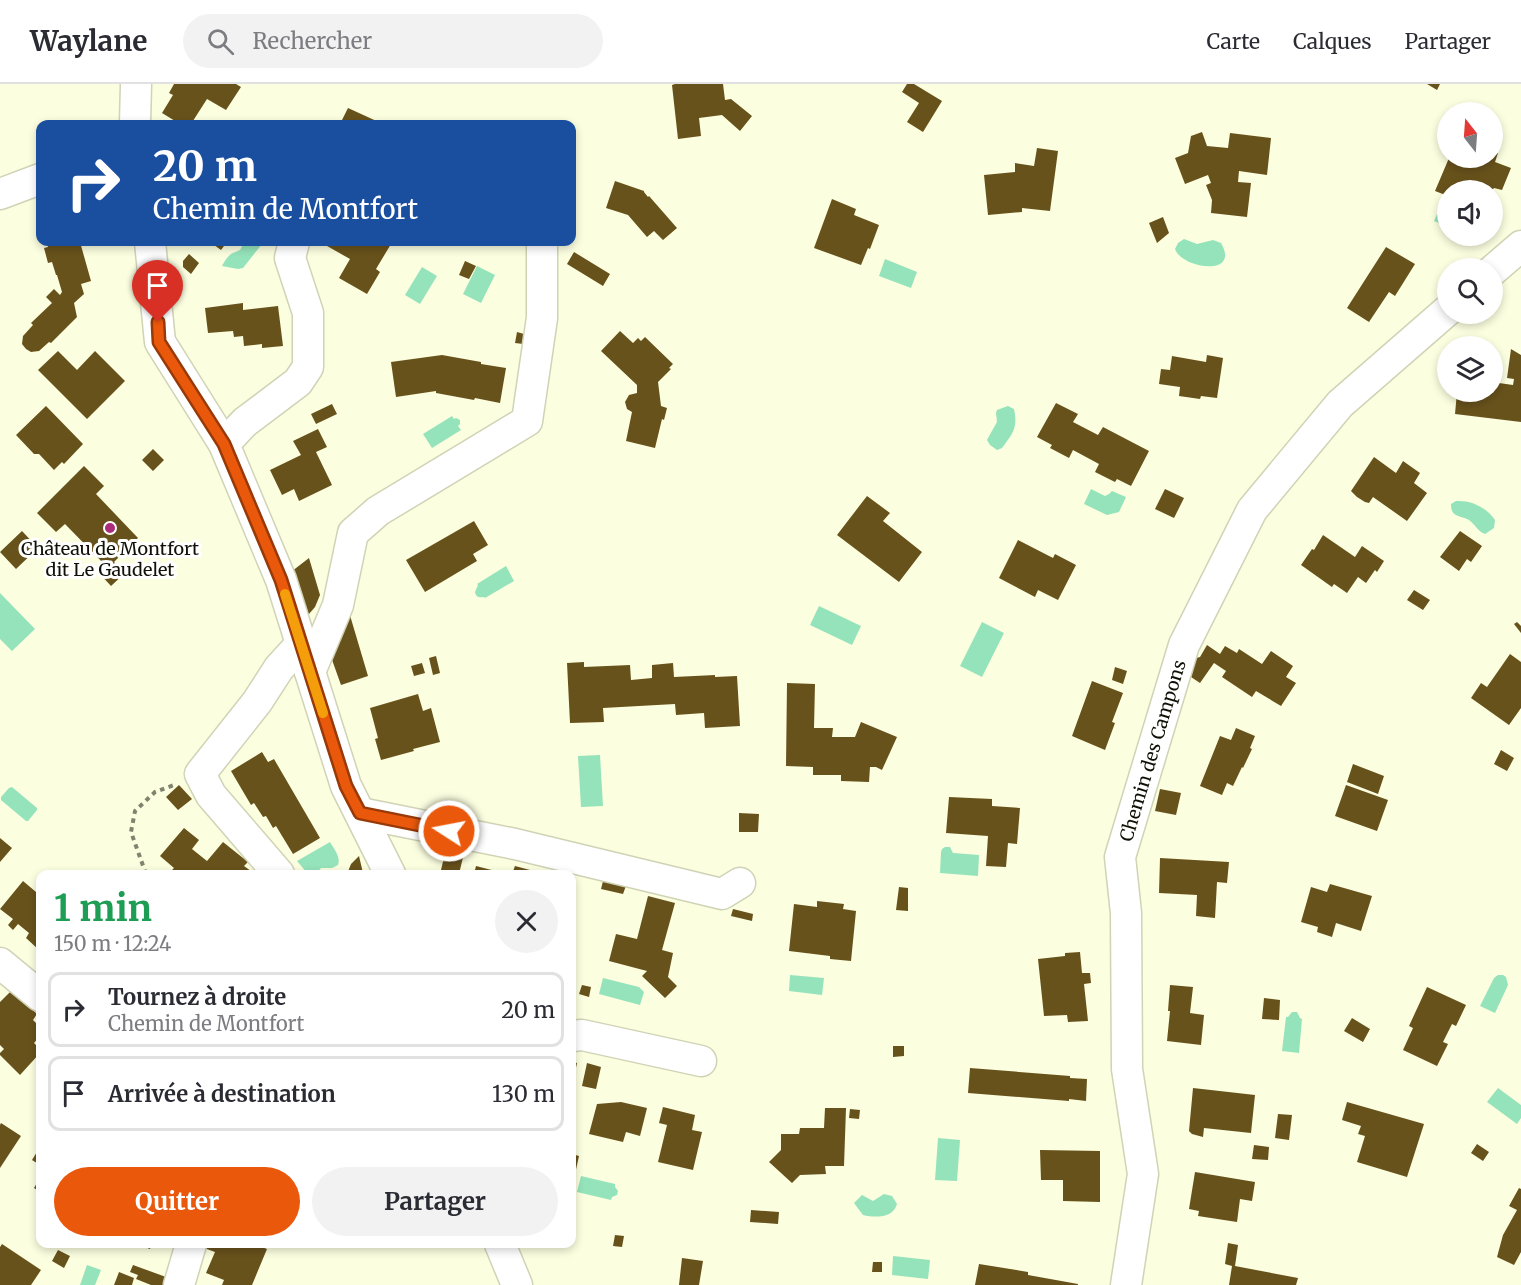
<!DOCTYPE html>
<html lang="fr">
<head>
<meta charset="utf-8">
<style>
  :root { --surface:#fff; --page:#f2f2f3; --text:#2b2b33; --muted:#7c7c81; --line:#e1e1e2; --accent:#ea580c }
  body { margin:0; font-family:Merriweather,serif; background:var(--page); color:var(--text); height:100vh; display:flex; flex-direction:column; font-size:22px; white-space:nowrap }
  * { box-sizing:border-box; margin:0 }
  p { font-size:20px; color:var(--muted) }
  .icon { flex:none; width:33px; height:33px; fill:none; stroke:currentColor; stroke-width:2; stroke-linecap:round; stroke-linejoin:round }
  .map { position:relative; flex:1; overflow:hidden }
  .sheet { position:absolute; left:36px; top:786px; width:540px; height:378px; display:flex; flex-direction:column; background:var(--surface); border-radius:12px; box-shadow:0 3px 9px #0003 }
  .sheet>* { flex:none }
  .top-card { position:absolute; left:36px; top:36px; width:540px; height:126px; border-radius:12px; box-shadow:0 3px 9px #0003; background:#1a4fa0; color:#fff; overflow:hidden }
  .needle { width:39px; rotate:343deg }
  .fabs { position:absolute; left:1437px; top:18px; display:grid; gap:12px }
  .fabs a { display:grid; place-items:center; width:66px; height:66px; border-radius:50%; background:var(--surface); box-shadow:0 3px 9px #0003; font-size:30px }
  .pin { position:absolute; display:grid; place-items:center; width:51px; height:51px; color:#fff; margin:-62px -26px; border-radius:50% 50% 50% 0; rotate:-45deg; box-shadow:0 0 6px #0007 }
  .pin .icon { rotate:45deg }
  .me { position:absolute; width:66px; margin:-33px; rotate:281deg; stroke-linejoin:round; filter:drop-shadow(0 0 4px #0008) }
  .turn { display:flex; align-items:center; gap:21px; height:126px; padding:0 18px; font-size:27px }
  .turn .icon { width:78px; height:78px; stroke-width:2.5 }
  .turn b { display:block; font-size:42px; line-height:51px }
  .round { display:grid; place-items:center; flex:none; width:63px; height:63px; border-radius:32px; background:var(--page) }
  .headline { display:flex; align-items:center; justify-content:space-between; height:102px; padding:0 18px }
  h1 { font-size:36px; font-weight:700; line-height:45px; color:#1e9e55 }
  .button { display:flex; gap:12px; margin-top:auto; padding:12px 18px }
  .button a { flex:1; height:69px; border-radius:36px; background:var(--accent); color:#fff; font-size:24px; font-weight:700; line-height:69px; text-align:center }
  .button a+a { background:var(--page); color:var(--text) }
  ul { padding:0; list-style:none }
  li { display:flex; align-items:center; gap:18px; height:75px; margin:0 12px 9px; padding:0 6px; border:3px solid var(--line); border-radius:12px }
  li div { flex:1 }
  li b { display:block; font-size:22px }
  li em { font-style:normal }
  header { display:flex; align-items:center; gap:36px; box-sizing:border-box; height:84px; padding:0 30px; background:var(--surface); border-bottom:2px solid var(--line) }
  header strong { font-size:28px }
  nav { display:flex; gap:33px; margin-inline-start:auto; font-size:21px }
  .search { width:420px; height:54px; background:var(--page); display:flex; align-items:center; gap:15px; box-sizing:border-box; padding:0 21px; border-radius:33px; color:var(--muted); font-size:22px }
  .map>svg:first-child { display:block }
  .water { fill:#95e3bb }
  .building { fill:#68521c }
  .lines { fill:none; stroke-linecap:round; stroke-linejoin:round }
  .minor-casing { stroke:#d0d3b5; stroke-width:33 }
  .path { stroke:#81836f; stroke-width:4; stroke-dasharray:4.5 4.5; stroke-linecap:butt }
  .minor { stroke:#fff; stroke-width:30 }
  .route-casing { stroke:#983908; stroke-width:15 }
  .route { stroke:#ea580c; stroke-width:10 }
  .slow { stroke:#f59e0b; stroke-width:10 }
  .poi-dot { fill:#ab2c79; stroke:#fff; stroke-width:2 }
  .labels { text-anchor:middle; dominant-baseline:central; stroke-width:6; stroke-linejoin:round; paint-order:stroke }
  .poi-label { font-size:18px; fill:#101006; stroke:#fff }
  .street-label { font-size:18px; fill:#101006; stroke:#fff }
</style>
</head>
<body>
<header>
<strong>Waylane</strong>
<div class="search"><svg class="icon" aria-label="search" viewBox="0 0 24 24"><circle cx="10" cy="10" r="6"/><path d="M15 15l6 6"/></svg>Rechercher</div>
<nav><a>Carte</a><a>Calques</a><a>Partager</a></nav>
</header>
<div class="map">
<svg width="1521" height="1201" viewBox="0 0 1521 1201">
  <rect width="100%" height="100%" fill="#fbfedf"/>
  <path class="water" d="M1441 121 1447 124V142L1434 137Z
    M1184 155 1197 160 1213 156 1221 159C1241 193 1182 185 1175 165L1178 159Z
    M243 158H262V160L243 184 238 185 222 182C224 178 228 172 231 170 239 166 241 168 243 158Z
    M885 175 917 188 911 204 879 192Z
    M477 182 495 191 481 219 463 210Z
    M422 183 437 192 420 220 405 211Z
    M1008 322 1014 325C1018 344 1013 349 1002 364L997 366 990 361 987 356 988 354 997 338 996 329 997 326Z
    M452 332 454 335 456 334 460 336V340L458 342 461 346 432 364 423 350Z
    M1091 405 1105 412 1109 410 1112 407 1126 413 1119 428 1107 431 1084 420Z
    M1456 417C1471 416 1486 423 1495 436L1494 444 1485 450C1477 447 1476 441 1469 436 1460 431 1451 434 1451 420Z
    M506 482 514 497 485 514 484 513C479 514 476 513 475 508L478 501 477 500Z
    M0 509 35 545 12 567 0 555Z
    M819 522 861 542 852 561 810 541Z
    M982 538 1004 549 982 593 960 582Z
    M600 671 603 722 581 723 578 672Z
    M12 703 37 724V726L28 737H26L1 716V713L9 704Z
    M330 758C334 765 341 773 338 781L332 784H321L316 790H308L297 777Z
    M945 763H950L953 769 979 771 978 792 940 789 941 768 942 765Z
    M790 891 824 894 822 911 789 907Z
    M1498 891H1503L1506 893 1508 901 1495 929 1480 922 1494 894Z
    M603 894 639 903 644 908 640 921 599 910Z
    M1292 928H1297L1300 934 1302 935 1299 969 1282 967 1286 933H1288Z
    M1498 1004 1521 1021V1034L1517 1040 1487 1018Z
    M938 1054 960 1056 957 1097 935 1096Z
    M581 1092 615 1100V1103L618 1107 617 1111 612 1113 611 1116 577 1108Z
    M884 1110 892 1112 897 1120C893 1134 876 1134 863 1131L854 1119 862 1111 873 1117Z
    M893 1172 930 1176 928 1195 892 1191Z
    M87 1181 101 1186 95 1201H80Z"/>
  <path class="building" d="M174 0H236L241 3 226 26 207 15 191 40H180L162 29 173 11 169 9Z
    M675 0H723L725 16 731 15 752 32 740 47 722 31 699 34 701 52 678 55 672 1Z
    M907 0H914L942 17 923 48 907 38 919 19 902 8Z
    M1427 0H1440L1437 6Z
    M348 24 383 40H340Z
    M1202 48 1207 62 1228 64 1230 49 1271 54 1267 91 1239 87 1238 98 1251 99 1247 133 1211 129 1212 116 1206 101 1211 99 1208 91 1185 100 1175 74 1188 69 1191 52Z
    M1037 64 1058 67 1050 127 1022 124V128L988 131 984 91 1015 88V79L1034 82Z
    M1492 67 1498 69 1495 78 1511 84 1502 106 1494 104 1492 106H1448V112L1435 107 1449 74H1492Z
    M615 97 644 107V108L648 113 649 112 677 144 663 156 654 147 647 153 628 131 606 124Z
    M832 115 856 125 854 131 879 141 870 165 868 164 861 181 814 164Z
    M1163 133 1169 149 1157 159 1149 139Z
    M56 158H80L91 197 81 200 84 210 74 219 77 233 51 259 49 258 39 267 31 268 26 265 22 260 23 252 33 241 31 239 52 219 46 213 54 205 60 211 62 208 57 191H56L52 178 48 179 44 164 48 163 47 160Z
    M210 158H227L221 166Z
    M320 158H387L391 160 376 185 380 188 367 210 339 194 350 175Z
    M1386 163 1415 180 1395 212 1389 208 1369 238 1347 224Z
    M574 168 610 190 603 202 567 180Z
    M189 170 199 179 191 190 183 183V177Z
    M465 177 476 182 469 195 459 191Z
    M243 219V226L278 222 283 262 262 264V260L244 262 243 252 234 253 233 247 208 249 205 224Z
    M620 247 633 259 638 254 641 257 645 253 673 280 669 284 671 285 658 298 661 322 667 324 664 336 662 335 655 364 626 357 632 328 627 325 625 318 629 311 637 309V301L601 267Z
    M517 248 524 250 523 260 515 259Z
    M1511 265 1521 271V338L1455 330 1457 308H1492V298L1513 301 1514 295 1507 294Z
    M58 267 77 286 95 267 125 297 87 335 38 286Z
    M442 271 481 278V280L506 284 500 319 475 314 474 316 436 309V307L396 313 391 278Z
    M1207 271 1223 274 1217 314 1201 312 1200 315 1179 312 1180 303 1159 300 1161 285 1170 286 1172 272 1206 278Z
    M1056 319 1078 330 1073 338 1098 351 1103 343 1149 367 1131 402 1117 395 1115 398 1095 388 1099 380 1073 366 1069 374 1050 364 1052 361 1037 353Z
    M332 320 337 330 316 340 311 330Z
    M46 322 83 360 64 380 62 378 54 386 39 370H34L16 351Z
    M318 345 327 363 316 368 332 401 299 417 294 405 282 411 270 386 301 371 293 357Z
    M153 365 164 376 153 387 142 376Z
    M1374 373 1396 389 1403 377 1420 389 1414 399 1427 409 1407 437 1373 413 1369 419 1365 418 1357 413 1351 407Z
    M84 382 104 402 96 410 138 454 114 478 125 489 111 502 99 489 106 482 65 440 56 448 37 429Z
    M1165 405 1184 414 1174 434 1155 425Z
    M867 412 890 429 883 437 922 468 899 498 837 451Z
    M474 437 488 461 473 470 477 477 425 508 406 476Z
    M22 447 38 464 16 485 0 468Z
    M1460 447 1482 462 1471 478 1467 475 1459 487 1440 473Z
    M1323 451 1355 473 1362 462 1384 477 1377 488 1375 486 1366 499 1358 493 1347 509 1334 500 1332 503 1301 481 1312 465 1314 466Z
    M1018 456 1053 474 1055 470 1076 481 1058 516 1038 506 1035 513 999 494Z
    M309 474 320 511 315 523 303 537 287 491Z
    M1414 506 1430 516 1423 526 1407 516Z
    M349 528 368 592 341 601 331 573Z
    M1517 538 1521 542V549L1514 540Z
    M1207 561 1220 570 1225 562 1237 569 1239 565 1262 580 1271 567 1293 582 1286 593 1296 599 1281 622 1256 607 1252 613 1222 593 1226 587 1214 579 1200 599 1188 591 1196 574 1200 573Z
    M1510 570 1521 578V624L1509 641 1471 614 1481 599 1487 603Z
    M436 572 440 589 433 591 429 574Z
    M584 578V583L630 581 631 596 652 594V581L673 579 674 593 715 591V593L737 592 740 642 705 644 704 629 676 631 675 620 603 624 604 638 570 639 567 579Z
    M422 579 425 589 414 592 411 582Z
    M1115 583 1127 587 1123 600 1112 596Z
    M1092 597 1123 609 1112 638 1115 639 1105 666 1072 652Z
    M787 599 815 600 814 644H833L832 653H855L861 638 897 653 882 686 876 683H870L869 698 841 697V691H813V683L786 682Z
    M418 610 423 627 431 624 440 658 413 665 414 667 381 676 375 655 378 654 370 624Z
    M1236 644 1255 652 1250 664 1252 665 1243 684 1242 683 1233 702 1227 699 1222 711 1200 702 1220 652 1231 656Z
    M1501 666 1514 674 1507 687 1494 680Z
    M262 668 268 678 274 675 320 754 293 770 276 742 273 744 266 732 263 733 254 719 251 721 231 687Z
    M1353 680 1384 692 1378 710 1347 698Z
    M179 701 192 715 178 726 166 713Z
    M1346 701 1388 716 1377 747 1335 732Z
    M1160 705 1181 709 1176 731 1155 727Z
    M949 713 992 715V722L1020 724 1017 760 1008 759 1006 783 986 782 988 752 946 749Z
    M739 729 759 730 758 748H739Z
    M184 744 199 756 192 765 207 777 223 758 248 778 244 782 255 790H168L174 784 160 772Z
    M0 754 12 764 0 778Z
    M446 765 464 769 459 790H440Z
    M359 772 363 789 359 790H347L351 780Z
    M1160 774 1229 778 1227 799 1217 798 1215 834 1196 832 1197 811 1159 809Z
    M476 782 507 790H474Z
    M515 782 530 786 529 790H512Z
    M604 793 627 799 623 810 601 805Z
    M23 797 36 808 40 803 39 866 26 854 29 849 18 840 13 846 8 841 13 835 0 825Z
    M1330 800 1372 812 1361 847 1336 839 1332 853 1317 848 1318 843 1301 838 1311 803 1327 808Z
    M899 803 908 804V827L896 826Z
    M648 812 675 819 662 866 673 869 668 893 677 902 665 914 642 892 647 887 609 877 616 850 637 855Z
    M817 817 844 820 843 825 856 827 851 877 830 875V872L789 867 794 820 817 823Z
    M733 825 753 830 752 837 731 832Z
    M1080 868 1082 889H1090L1091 899 1084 900 1088 937 1068 938 1067 931 1044 932 1038 875 1065 872V869Z
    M582 901 591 903 589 913 579 910Z
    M1170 901 1193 903 1190 929 1204 931 1201 961 1167 957 1170 927H1168Z
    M1427 903 1466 921 1456 942 1452 940 1443 958 1448 960 1437 982 1403 966 1413 944 1409 942Z
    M12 906 37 930 33 936 40 943V952L34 959 40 965V969L20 991 0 971V969L4 965 0 961V918Z
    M1264 914 1280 916 1279 936 1262 935Z
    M1352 934 1370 945 1363 958 1344 947Z
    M893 962H904V972L893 973Z
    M572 977 577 979 574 993 572 992Z
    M587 979 601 983 596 1005 582 1002Z
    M970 984 1070 992V994L1087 995 1086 1017 1069 1015V1017L968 1009Z
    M1193 1004 1255 1011 1251 1049 1204 1044 1203 1053 1192 1050 1189 1047Z
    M621 1018 647 1024 640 1052 626 1048 623 1058 589 1050 597 1020Z
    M1347 1018 1424 1040 1407 1093 1357 1078 1365 1052 1358 1050 1361 1042 1342 1036Z
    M663 1023 695 1031 692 1046 702 1048 693 1086 658 1078 667 1041 659 1039Z
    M825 1024H846L844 1082H825L826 1090 800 1091 792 1099 769 1078 781 1066V1050H799L800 1044H824Z
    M850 1025 860 1026 859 1035 849 1034Z
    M1278 1030 1292 1031 1289 1056 1275 1054Z
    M1 1039 21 1052 0 1084V1041Z
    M1477 1060 1489 1068 1483 1077 1471 1069Z
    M1254 1061 1269 1063 1268 1076 1252 1075Z
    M40 1063V1081L32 1076Z
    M1040 1066 1100 1067V1118L1063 1117V1096H1041Z
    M572 1070 579 1072 575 1090 572 1089Z
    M1195 1088 1255 1098 1252 1117 1240 1115 1237 1138 1198 1132 1199 1127 1189 1125Z
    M40 1094V1108L34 1104Z
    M1519 1104 1521 1105V1168L1514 1181 1497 1173 1503 1151 1517 1126 1509 1122Z
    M751 1126 779 1128 778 1140 750 1138Z
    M615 1151 624 1152 622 1163 613 1162Z
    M1228 1159 1238 1161 1235 1182 1298 1194 1296 1201H1229L1232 1182 1225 1180Z
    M2 1160 41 1186 31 1201H0V1163Z
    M137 1160H152L150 1165Z
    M206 1160H254L267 1165 252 1201H222L224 1196 206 1189 215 1168 204 1164Z
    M58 1166 70 1172 64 1184 52 1177Z
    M682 1174 703 1177 699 1201H679Z
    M873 1178H882V1188H872Z
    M979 1180 1028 1188V1191L1078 1200V1201H975Z
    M133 1181 166 1193 163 1201H151L136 1195 138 1191 130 1188Z
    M119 1188 134 1194 132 1201H114Z"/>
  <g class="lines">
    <defs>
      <g id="minor">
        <path d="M135 40 136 0"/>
        <path d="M0 110 40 95"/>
        <path d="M150 158 160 258 224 360 281 496 346 702 390 790"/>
        <path d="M1492 187 1521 162"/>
        <path d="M224 360 245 338 298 298 308 283V229L290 174 294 158"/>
        <path d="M310 588 338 521 353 449 378 427 527 337 542 234V158"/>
        <path d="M360 729 515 760 722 810 740 799"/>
        <path d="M279 790 211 711 200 690 257 618 279 584 301 560"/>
        <path d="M0 879 40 912"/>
        <path d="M572 952 582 951 701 977"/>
        <path d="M500 1160 517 1201"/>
        <path d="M179 1201 191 1160"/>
        <path id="s1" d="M1126 1201 1143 1090 1127 985 1126 829 1120 773 1184 561 1252 426 1340 320 1448 226"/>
      </g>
    </defs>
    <use href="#minor" class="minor-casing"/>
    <path class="path" d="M146 790 131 748 135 727 155 708 174 701"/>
    <use href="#minor" class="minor"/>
  </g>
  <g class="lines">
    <defs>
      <path id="route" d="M158 238 159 258 224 360 281 496 346 702 360 729 449 747"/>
    </defs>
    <use href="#route" class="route-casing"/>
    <use href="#route" class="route"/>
    <path class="slow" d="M285 510 323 629"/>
  </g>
  <circle class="poi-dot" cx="110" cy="444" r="6"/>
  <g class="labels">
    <g class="poi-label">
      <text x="110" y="464">Château de Montfort<tspan x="110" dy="21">dit Le Gaudelet</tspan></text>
    </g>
    <g class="street-label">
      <text stroke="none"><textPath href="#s1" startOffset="542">Chemin des Campons</textPath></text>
    </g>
  </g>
</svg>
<div class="fabs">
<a><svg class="needle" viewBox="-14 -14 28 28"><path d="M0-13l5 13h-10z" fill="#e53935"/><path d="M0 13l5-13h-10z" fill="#7c7c81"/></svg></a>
<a><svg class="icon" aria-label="sound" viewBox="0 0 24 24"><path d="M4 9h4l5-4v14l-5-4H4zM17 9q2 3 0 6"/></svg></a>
<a><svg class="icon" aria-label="search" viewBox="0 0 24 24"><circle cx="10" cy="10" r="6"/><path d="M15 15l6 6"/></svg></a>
<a><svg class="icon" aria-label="layers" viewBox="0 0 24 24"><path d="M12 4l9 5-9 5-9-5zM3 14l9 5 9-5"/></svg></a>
</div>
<div class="pin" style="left:158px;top:238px;background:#d93025"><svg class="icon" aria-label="arrive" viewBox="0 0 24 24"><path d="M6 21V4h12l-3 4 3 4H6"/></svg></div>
<svg class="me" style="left:449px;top:747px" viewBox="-20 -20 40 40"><circle r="17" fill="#ea580c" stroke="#fff" stroke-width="3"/><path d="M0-11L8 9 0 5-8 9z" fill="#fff"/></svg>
<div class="top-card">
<div class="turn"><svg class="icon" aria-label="right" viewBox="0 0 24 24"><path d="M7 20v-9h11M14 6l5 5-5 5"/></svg><div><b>20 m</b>Chemin de Montfort</div></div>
</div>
<section class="sheet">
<div class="headline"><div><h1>1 min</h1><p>150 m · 12:24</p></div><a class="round"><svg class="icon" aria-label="close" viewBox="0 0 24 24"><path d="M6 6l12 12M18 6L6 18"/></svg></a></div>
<ul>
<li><svg class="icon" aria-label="right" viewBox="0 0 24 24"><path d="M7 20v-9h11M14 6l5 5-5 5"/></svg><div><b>Tournez à droite</b><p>Chemin de Montfort</p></div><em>20 m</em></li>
<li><svg class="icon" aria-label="arrive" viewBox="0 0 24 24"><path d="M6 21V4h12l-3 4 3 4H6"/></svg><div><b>Arrivée à destination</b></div><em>130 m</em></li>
</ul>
<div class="button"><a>Quitter</a><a>Partager</a></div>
</section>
</div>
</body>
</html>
